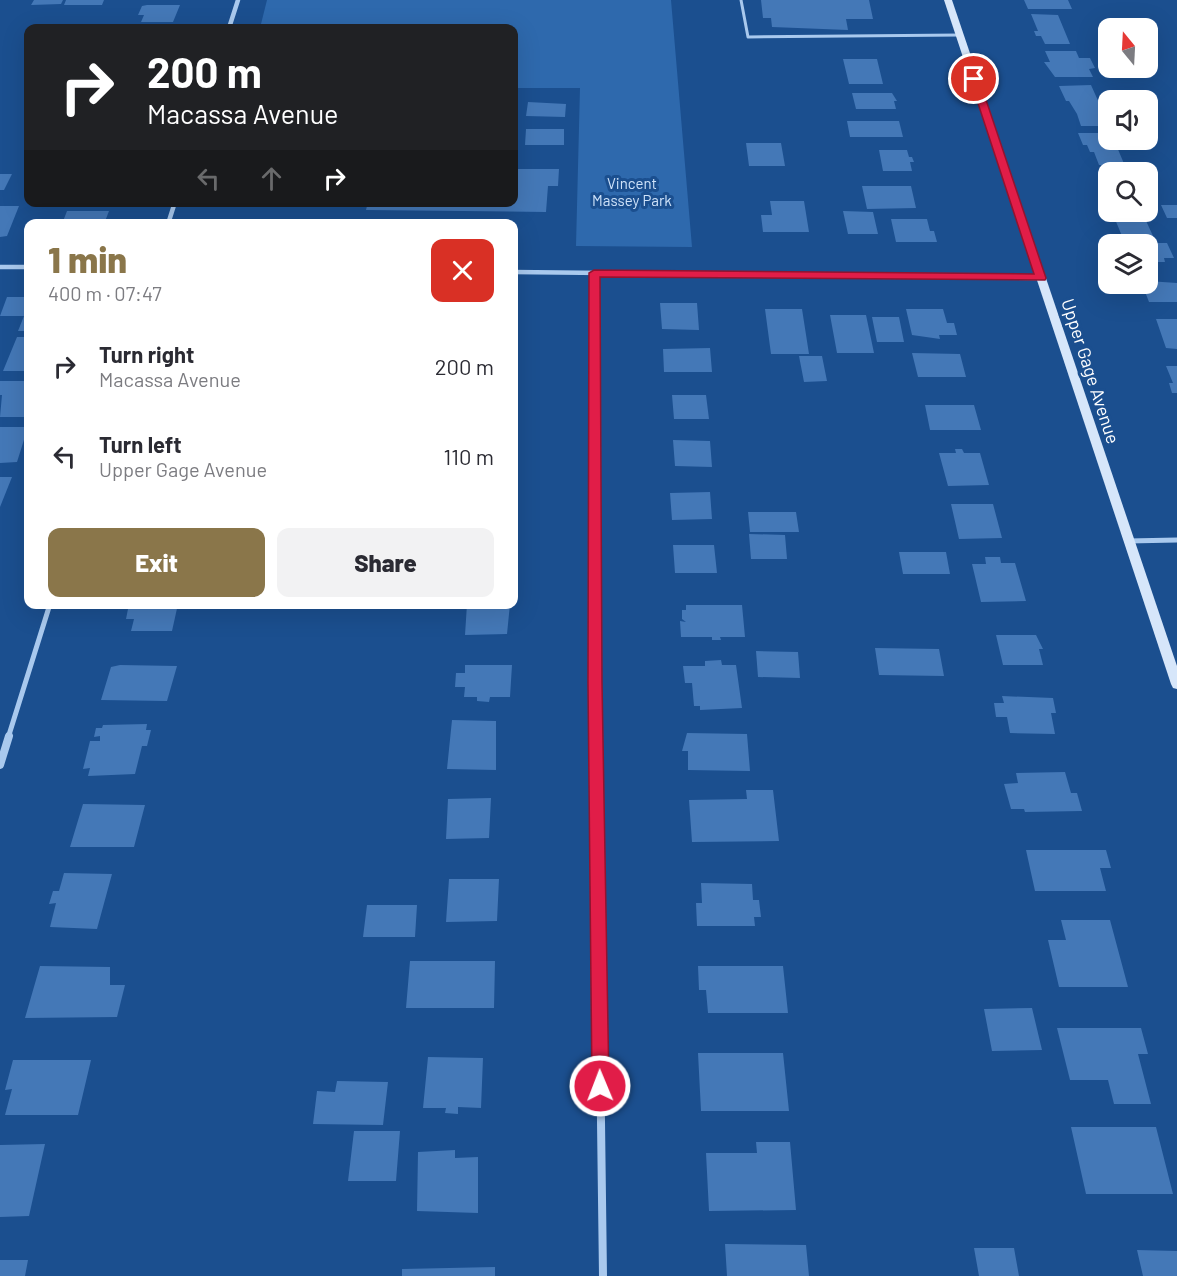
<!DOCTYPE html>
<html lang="en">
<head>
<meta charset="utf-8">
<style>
  :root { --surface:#fff; --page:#f2f2f3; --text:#2b2b33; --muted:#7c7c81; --accent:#8a764a }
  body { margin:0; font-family:Barlow,sans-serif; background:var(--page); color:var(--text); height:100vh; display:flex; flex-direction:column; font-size:22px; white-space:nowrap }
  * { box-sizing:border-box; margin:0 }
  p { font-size:20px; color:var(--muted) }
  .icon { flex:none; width:33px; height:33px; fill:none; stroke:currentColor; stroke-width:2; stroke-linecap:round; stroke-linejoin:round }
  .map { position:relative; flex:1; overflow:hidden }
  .details { position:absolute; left:24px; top:219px; width:494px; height:390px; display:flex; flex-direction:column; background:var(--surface); border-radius:12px; box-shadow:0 6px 24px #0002 }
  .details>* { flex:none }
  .banner { position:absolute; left:24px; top:24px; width:494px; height:183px; border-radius:12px; box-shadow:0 6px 24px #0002; background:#202124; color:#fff; overflow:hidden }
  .needle { width:39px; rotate:342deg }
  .buttons { position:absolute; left:1098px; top:18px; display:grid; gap:12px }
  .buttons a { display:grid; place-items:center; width:60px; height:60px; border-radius:12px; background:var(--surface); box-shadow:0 6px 24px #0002; font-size:30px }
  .pin { position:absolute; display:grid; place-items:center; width:51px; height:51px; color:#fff; margin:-26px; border:3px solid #fff; border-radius:50%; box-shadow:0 2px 6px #0007 }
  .me { position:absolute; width:66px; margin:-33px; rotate:359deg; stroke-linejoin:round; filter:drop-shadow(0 0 4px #0008) }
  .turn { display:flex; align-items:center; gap:21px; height:126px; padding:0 24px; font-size:27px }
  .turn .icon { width:78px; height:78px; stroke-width:2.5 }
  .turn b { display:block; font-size:42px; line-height:51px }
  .lanes { display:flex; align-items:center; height:57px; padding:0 24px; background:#0003; justify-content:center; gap:30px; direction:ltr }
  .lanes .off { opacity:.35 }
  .round { display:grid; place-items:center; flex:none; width:63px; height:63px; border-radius:12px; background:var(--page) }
  .headline { display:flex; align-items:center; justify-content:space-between; height:102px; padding:0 24px }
  h1 { font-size:36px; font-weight:800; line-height:45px; color:var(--accent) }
  .action { display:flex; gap:12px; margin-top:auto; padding:12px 24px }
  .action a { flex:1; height:69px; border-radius:12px; background:var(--accent); color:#fff; font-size:24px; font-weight:800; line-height:69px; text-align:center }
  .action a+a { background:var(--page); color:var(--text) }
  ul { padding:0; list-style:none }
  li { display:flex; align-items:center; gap:18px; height:90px; padding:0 24px }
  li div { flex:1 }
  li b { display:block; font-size:22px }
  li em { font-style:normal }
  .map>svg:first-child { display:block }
  .green { fill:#2e69ad }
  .building { fill:#4478b7 }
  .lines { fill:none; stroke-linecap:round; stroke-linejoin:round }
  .service { stroke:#a9c9ee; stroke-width:3 }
  .minor-far2 { stroke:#a9c9ee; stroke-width:4.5 }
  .minor-far1 { stroke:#a9c9ee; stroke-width:5 }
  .minor { stroke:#a9c9ee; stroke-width:8 }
  .secondary { fill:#d6e6fa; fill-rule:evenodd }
  .route { fill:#e11d48; stroke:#92132f; stroke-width:1.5 }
  .labels { text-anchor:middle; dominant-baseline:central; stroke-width:6; stroke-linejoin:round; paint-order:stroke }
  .far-park-label { font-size:15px; fill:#cfe3fa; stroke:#1b4f8f }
  .street-label { font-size:18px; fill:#fff; stroke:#1b4f8f }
</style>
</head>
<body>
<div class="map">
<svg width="1177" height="1276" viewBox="0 0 1177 1276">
  <rect width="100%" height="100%" fill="#1b4f8f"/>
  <path class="green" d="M267 0H671L692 247 576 246 580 88H513V28H260Z"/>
  <path class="building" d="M34 0H63L61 4 31 5Z
    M66 0H104L102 5H64Z
    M761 0H869L873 19H846L848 30 772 27 771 18H763Z
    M1024 0H1068L1072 9H1028Z
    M147 5H180L173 22H141L144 15H138L142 6Z
    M1031 14 1058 15 1070 44H1045L1041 36H1036L1034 31H1038Z
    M1045 51H1076L1079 58H1090L1095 68 1089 69 1093 77H1055L1044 62H1050Z
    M843 59H877L883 84H849Z
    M1091 85 1104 114H1099L1105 126H1081L1077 114 1069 101H1066L1059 86Z
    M852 93H892L897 101H894L896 109H856Z
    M528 102 566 104 565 117 526 116Z
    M847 121H899L903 137H850Z
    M526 129H564V145H525Z
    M1078 133H1108V140H1114L1125 166 1099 165 1094 152H1090L1087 145H1083Z
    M746 143H781L785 166H749Z
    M879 150H907L909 157H912L914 162H910L912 171H883Z
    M513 169H559L558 186H548L546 212 366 210 367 206 262 205 263 202H513Z
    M0 174H12L4 190H0Z
    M1099 180H1108V197L1102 187H1099Z
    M862 186H911L916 208 867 209Z
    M770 201H804L809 232H763L761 215H772Z
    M1161 205H1177V218H1167Z
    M0 206H19L7 236 0 237Z
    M67 211H109L104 224H62Z
    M843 211 873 212 878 234H848Z
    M1112 212H1142L1153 236H1122Z
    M891 219H927L930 231H934L937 242H896Z
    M1148 243H1167L1174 258H1164L1165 262H1148Z
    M1148 281 1177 283V302H1149L1142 284H1148Z
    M7 297H28V331H18L24 316H0Z
    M660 303H697L699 330 662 329Z
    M765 309H802L809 354H771Z
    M906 309H943L947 323H954L957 335H939L940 339 912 335Z
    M830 315H866L874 353H837Z
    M872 317H899L904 342H877Z
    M1156 319H1177V349L1166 348Z
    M17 337H28V371H3Z
    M710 348 712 372H664L663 349Z
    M912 353 960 354 966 377H918Z
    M799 356H822L827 381 804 382Z
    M1166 366H1177V393H1172L1169 383H1173Z
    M0 381H28V417H0L2 395H0Z
    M513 393H518L517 418H513Z
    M672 395H706L709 419H674Z
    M925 405H974L981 430H930Z
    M0 427H28L17 462 0 463Z
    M673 440 710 441 712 467 675 466Z
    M955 449H962L964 453H980L989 485 948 486 939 453H956Z
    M0 477H12L0 507Z
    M710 492 712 519 672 520 670 493Z
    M951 504H993L1002 538 959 539Z
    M748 512H796L799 532H750Z
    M749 534 785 535 787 559H751Z
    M673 545H714L717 573H675Z
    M899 552H946L950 574H903Z
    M985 557H1000L1001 563H1015L1026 601 981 602 972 564H986Z
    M129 604H178L172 631H131L134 619H126Z
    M467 604H510L507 634 465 635Z
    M686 605H742L745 637H720L721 640H712V637H681L680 621 686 622 682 619V610H686Z
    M996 635H1036L1043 649H1039L1043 665H1003Z
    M875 648 939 649 944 676 879 675Z
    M756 651 798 652 800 678 758 677Z
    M721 660 722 665H736L742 708 700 710V706H694L692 683H685L683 666H705V661Z
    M120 665 177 666 167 701 101 700 111 667Z
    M465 665H512L510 697H490L489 702 477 701V697H464L465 687H455L456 673H465Z
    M1002 696 1053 698 1056 713H1051L1055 734 1010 733 1007 717H996L994 703H1004Z
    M452 720 496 721V770L447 769Z
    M147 724 146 730H151L147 746H142L135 774 88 776 90 768 83 769 90 741H100V736L94 737 96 728H102L103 725Z
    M687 733 747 734 750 771 688 770V751H682Z
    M1065 772 1071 793H1077L1082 811 1025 812 1024 809H1011L1004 784 1018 783 1016 773Z
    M746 790H773L779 841 692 842 689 800 747 799Z
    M491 798 489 838 446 839 448 799Z
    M83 804 145 805 134 847H70Z
    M1026 850H1106L1111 868H1100L1106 891H1035Z
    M64 873 112 874 97 929 50 927 56 903 49 904 53 891H59Z
    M449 879H499L497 921 446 922Z
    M701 883 752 884 753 900H759L761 917H754L755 926H697L696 903H702Z
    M367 905H417L415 937H363Z
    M1061 920H1110L1128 987H1059L1048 940H1066Z
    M410 961H495L494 1008H406Z
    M40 966 110 967V985H125L117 1017 25 1018Z
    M698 966H783L788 1013H708L706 990H699Z
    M1032 1008 1042 1050 992 1051 984 1009Z
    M1057 1028H1141L1148 1054H1138L1151 1104H1114L1108 1080H1070Z
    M698 1053H783L789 1111H701Z
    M428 1057 483 1058 481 1108 458 1107V1114L445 1113 446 1108H423Z
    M13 1060H91L78 1115H5L12 1089 5 1090Z
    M337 1081 388 1082 383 1125 313 1124 317 1091 335 1092Z
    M1071 1127H1156L1173 1194H1086Z
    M354 1131H400L396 1181H348Z
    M756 1142H790L796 1210 709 1211 706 1153H757Z
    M45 1144 29 1216 0 1217V1145Z
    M455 1150V1158L478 1157V1213L417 1211 418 1152Z
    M725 1244 806 1245 809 1276H727Z
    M974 1248H1014L1019 1276H979Z
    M1137 1250 1177 1251V1276H1143Z
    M0 1260H28L25 1276H0Z
    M495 1267V1276H402V1269Z"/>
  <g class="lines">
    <path class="service" d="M741 0 748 37 960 35"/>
    <path class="minor-far2" d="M229 28 238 0
      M168 224 175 202
      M0 267H28
      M513 272 1041 278
      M595 273V322"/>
    <path class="minor-far1" d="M595 320 596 738
      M1128 541 1177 540
      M8 738 50 604"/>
    <path class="minor" d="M596 736 603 1276
      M0 765 9 736"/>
    <path class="secondary" d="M944 0H952L1177 666V689L1173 688 1171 684Z"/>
  </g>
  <path class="route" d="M974 76 979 79 1046 278 1045 280 600 277 602 683 609 1086 606 1092 600 1095 594 1092 592 1086 588 683 589 273 594 270 1034 274 970 79Z"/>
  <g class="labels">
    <g class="far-park-label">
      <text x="632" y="183">Vincent<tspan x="632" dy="17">Massey Park</tspan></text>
    </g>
    <g class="street-label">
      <text transform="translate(1091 371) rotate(72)">Upper Gage Avenue</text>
    </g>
  </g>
</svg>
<div class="buttons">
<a><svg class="needle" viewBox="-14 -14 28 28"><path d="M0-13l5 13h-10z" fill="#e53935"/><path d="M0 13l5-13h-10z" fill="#7c7c81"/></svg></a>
<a><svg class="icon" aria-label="sound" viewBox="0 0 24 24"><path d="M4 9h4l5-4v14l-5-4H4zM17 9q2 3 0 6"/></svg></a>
<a><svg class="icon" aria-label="search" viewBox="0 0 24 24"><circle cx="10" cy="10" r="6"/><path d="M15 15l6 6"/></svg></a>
<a><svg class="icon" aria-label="layers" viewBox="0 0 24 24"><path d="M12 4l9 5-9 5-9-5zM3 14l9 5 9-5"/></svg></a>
</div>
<div class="pin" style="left:974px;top:79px;background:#d93025"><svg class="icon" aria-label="arrive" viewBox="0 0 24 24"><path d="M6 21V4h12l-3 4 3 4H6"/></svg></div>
<svg class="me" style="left:600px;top:1086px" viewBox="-20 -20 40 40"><circle r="17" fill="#e11d48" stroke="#fff" stroke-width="3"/><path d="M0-11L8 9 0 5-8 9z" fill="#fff"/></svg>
<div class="banner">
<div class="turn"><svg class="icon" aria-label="right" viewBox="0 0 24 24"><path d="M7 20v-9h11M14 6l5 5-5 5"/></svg><div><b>200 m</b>Macassa Avenue</div></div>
<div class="lanes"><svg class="icon off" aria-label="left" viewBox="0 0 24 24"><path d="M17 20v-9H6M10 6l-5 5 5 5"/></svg><svg class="icon off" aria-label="ahead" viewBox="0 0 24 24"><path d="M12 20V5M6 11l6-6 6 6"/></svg><svg class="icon" aria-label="right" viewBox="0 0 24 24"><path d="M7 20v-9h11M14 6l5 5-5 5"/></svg></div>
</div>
<section class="details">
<div class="headline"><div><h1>1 min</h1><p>400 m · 07:47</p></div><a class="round" style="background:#d93025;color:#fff"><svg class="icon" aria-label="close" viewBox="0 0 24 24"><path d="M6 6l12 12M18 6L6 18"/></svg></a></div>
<ul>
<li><svg class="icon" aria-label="right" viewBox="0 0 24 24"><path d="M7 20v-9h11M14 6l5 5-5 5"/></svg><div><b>Turn right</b><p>Macassa Avenue</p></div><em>200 m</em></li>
<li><svg class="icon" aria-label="left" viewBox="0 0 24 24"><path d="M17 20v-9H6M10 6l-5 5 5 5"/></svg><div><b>Turn left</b><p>Upper Gage Avenue</p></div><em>110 m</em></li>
</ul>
<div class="action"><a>Exit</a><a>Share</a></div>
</section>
</div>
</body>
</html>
